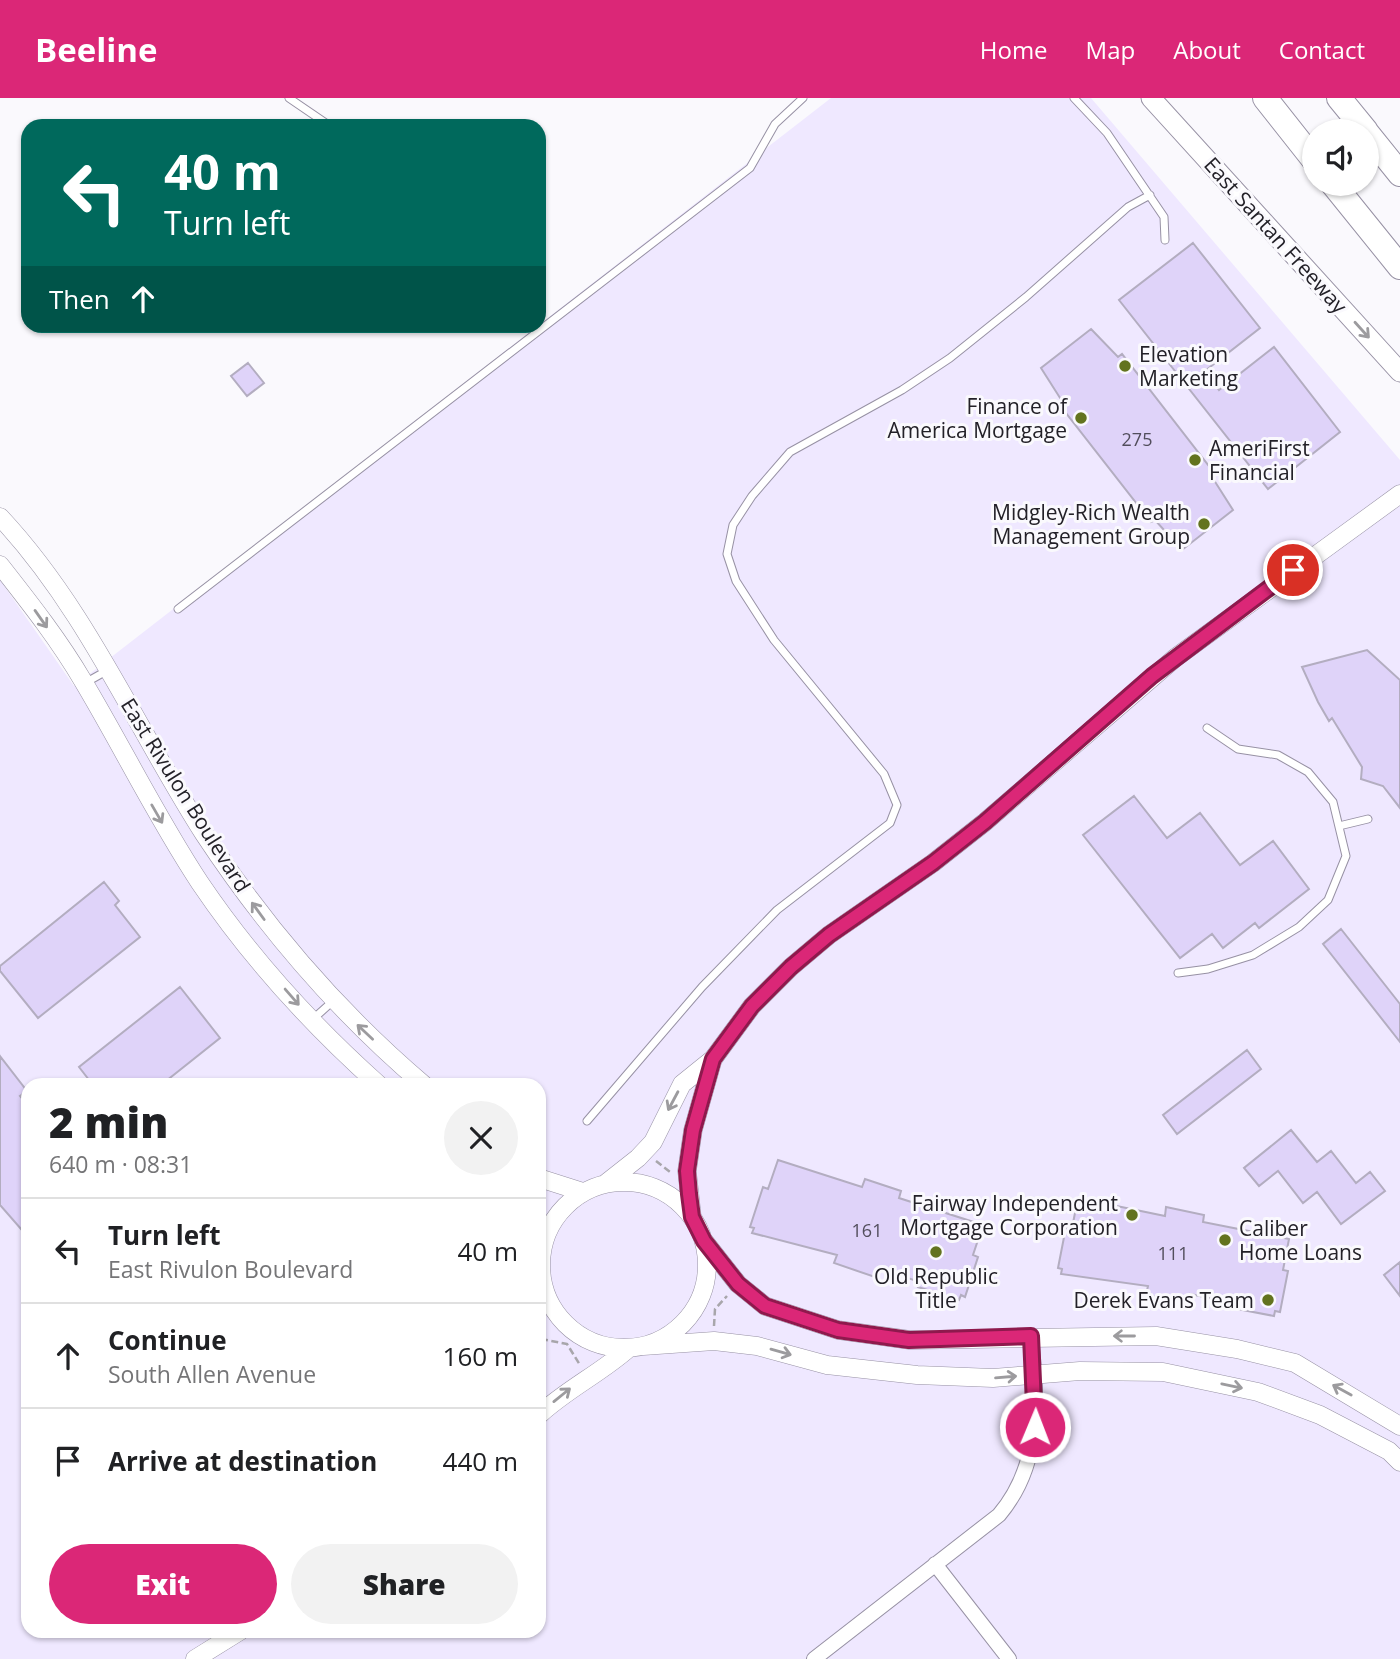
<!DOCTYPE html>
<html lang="en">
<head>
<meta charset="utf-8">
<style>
  :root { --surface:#fff; --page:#f2f2f2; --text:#202124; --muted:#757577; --line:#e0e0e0; --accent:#db2777 }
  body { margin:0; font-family:"Open Sans",sans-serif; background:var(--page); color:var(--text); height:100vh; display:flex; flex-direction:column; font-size:26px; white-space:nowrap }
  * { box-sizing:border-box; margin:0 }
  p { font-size:23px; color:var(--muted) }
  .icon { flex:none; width:38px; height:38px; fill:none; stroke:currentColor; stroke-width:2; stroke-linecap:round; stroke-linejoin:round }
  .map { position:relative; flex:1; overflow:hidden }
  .sheet { position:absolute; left:21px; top:980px; width:525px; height:560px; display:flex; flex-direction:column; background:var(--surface); border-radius:21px; box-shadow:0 2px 5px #0004 }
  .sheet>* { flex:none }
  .top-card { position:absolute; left:21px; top:21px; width:525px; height:214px; border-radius:21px; box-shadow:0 2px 5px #0004; background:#00695c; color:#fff; overflow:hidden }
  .controls { position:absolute; left:1302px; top:21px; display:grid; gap:14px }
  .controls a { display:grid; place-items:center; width:77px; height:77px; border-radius:50%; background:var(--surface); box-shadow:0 2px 5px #0004; font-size:35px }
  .pin { position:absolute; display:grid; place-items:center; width:60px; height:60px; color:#fff; margin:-30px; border:4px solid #fff; border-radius:50%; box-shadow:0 2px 7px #0007 }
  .me { position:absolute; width:77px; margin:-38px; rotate:1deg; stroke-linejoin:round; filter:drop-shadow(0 0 5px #0008) }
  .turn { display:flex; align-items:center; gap:24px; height:147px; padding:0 28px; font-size:32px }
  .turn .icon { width:91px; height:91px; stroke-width:2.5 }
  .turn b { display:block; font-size:49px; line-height:60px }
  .then { display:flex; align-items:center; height:66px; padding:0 28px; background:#0003; gap:14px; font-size:26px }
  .round { display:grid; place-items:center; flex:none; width:74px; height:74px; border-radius:37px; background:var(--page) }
  .summary { display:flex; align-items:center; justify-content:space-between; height:119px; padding:0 28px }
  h1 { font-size:42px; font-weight:800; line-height:52px }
  .primary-button { display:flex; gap:14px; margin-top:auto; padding:14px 28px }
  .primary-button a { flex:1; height:80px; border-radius:42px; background:var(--accent); color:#fff; font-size:28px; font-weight:800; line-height:80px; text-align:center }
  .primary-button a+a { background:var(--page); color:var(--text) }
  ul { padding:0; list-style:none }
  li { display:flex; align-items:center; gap:21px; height:105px; padding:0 28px; border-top:2px solid var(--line) }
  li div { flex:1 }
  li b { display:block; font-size:26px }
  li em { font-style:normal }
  header { display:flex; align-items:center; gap:42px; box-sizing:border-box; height:98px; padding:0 35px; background:var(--accent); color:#fff }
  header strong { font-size:33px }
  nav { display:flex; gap:38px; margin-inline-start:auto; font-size:24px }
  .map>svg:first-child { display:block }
  .built { fill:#efe8ff; fill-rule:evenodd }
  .building { fill:#dfd3f9; stroke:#b3adc0; stroke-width:2 }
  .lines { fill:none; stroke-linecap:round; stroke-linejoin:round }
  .service-casing { stroke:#9791a4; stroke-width:9 }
  .minor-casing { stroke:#9791a4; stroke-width:16 }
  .tertiary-casing { stroke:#9791a4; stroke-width:19 }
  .secondary-casing { stroke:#9791a4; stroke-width:21 }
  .motorway-casing { stroke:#9791a4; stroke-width:26 }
  .path { stroke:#a8a6ab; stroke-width:2.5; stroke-dasharray:7 3.5; stroke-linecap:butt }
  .service { stroke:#fff; stroke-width:7 }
  .minor { stroke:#fff; stroke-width:14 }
  .tertiary { stroke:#fff; stroke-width:18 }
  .secondary { stroke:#fff; stroke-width:19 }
  .motorway { stroke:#fff; stroke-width:24 }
  .oneway { stroke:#9c9b9e }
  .route-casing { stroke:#8e194d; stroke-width:18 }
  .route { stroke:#db2777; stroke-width:12 }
  .poi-dot { fill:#63731f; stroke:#faf9fd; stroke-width:2.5 }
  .labels { text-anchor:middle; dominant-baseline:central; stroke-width:6; stroke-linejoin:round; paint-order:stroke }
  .number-label { font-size:18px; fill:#524e5c }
  .street-label { font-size:21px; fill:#232128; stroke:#faf9fd }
  .poi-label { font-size:21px; fill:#232128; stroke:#faf9fd; text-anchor:end }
</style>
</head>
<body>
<header>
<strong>Beeline</strong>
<nav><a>Home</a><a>Map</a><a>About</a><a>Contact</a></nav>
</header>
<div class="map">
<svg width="1400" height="1561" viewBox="0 0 1400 1561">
  <rect width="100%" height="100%" fill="#faf9fd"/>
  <path class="built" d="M831 0H1091L1400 362V1561H0V482L74 588ZM28 987H539V1533H28Z"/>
  <path class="building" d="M1193 145 1260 230 1205 273 1219 292 1274 249 1340 334 1268 391 1119 202Z
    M1091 231 1118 259 1122 256 1215 376 1212 379 1233 412 1182 452 1155 422 1151 424 1059 306 1062 303 1041 270Z
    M248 265 264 285 247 298 231 278Z
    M1367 552 1400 582V710L1383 688 1361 681 1362 669 1332 620 1329 623 1318 604 1302 569Z
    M1134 698 1167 740 1200 715 1240 767 1273 743 1309 791 1259 830 1255 825 1223 850 1212 836 1180 860 1083 737Z
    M104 784 119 803 115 807 140 839 38 920 0 873V868Z
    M1341 831 1400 906V944L1323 846Z
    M180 889 220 940 161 987H93L79 969Z
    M1247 952 1261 971 1177 1036 1163 1017Z
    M0 958 27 993 20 998 28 1008V1139L0 1107Z
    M1291 1032 1317 1064 1331 1053 1356 1085 1370 1074 1385 1093 1341 1126 1317 1094 1303 1105 1278 1073 1259 1088 1244 1070Z
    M778 1062 862 1089 865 1081 901 1093 899 1100 983 1127 973 1157 978 1159 965 1199 961 1197 959 1202 918 1189 920 1184 878 1170 875 1179 834 1165 837 1157 752 1135 754 1130 750 1129 763 1089 768 1091Z
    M1078 1100 1165 1118 1166 1109 1204 1117 1203 1124 1289 1141 1283 1172 1288 1173 1280 1214 1275 1213 1274 1218 1232 1210 1233 1205 1190 1196 1188 1205 1146 1197 1148 1188 1061 1176 1062 1171 1058 1170 1066 1129 1072 1130Z
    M1400 1164V1198L1384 1177Z"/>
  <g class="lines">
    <defs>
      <path id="service" d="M289 0 330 28
        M1074 0 1107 35 1164 119 1165 142
        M178 511 750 70 775 26 803 0
        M85 585 108 572
        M1339 728 1368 721
        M1178 875 1208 871 1253 857 1299 829 1328 802 1346 758 1333 704 1308 674 1278 657 1238 651 1207 630
        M313 921 333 903
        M587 1023 702 889 777 812 890 725 897 707 884 676 774 542 736 483 727 456 733 427 752 398 790 354 902 292 950 260 1026 199 1128 109 1150 97"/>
      <path id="minor" d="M935 1466 1009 1561
        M814 1561 999 1417C1043 1365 1037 1302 1031 1238"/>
      <path id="tertiary" d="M0 419C87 512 136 630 204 736 266 830 338 914 424 987
        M0 467C29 504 59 542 83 583 123 650 157 720 200 785 250 859 313 928 379 987
        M539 1080 583 1094
        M541 1167a83 83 0 1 1 166 0a83 83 0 1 1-166 0Z
        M605 1086 638 1060 653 1044 682 986 713 961 752 908 791 869 829 837 933 765 985 724 1175 560 1400 396
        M692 1119 687 1073 693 1032 713 961
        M704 1143 738 1186 765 1208 838 1232 910 1242 1156 1238 1237 1251 1295 1265 1400 1328
        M643 1248 714 1243 757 1248 827 1267 917 1277 993 1280 1080 1273 1163 1274 1258 1294 1320 1317 1389 1353 1400 1364
        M539 1317C567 1291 601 1275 629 1250
        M195 1561 240 1533"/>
      <path id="secondary" d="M1151 0 1400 274"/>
      <path id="motorway" d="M1265 0 1314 62
        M1339 0 1366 33
        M1367 35 1400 76
        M1333 86 1400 169"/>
    </defs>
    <use href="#service" class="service-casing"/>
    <use href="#minor" class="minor-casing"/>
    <use href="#tertiary" class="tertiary-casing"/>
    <use href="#secondary" class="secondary-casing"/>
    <use href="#motorway" class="motorway-casing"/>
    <path class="path" d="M656 1063 670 1074
      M539 1109 543 1096
      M714 1228 715 1211 727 1198
      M541 1241 567 1246 580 1267"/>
    <use href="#service" class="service"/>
    <use href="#minor" class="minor"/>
    <use href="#tertiary" class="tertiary"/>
    <use href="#secondary" class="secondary"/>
    <use href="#motorway" class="motorway"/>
  </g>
  <defs><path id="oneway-shaft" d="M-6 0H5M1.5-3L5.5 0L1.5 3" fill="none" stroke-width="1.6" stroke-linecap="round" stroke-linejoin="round" transform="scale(1.75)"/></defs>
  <g class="oneway">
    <use href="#oneway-shaft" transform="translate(1362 232) rotate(48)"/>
    <use href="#oneway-shaft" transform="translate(41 521) rotate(55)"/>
    <use href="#oneway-shaft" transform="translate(157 716) rotate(60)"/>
    <use href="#oneway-shaft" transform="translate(258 813) rotate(-126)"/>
    <use href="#oneway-shaft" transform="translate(292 899) rotate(49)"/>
    <use href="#oneway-shaft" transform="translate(365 934) rotate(-137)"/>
    <use href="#oneway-shaft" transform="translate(673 1003) rotate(118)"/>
    <use href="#oneway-shaft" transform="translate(1124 1238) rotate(180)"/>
    <use href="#oneway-shaft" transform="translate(781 1254) rotate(16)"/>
    <use href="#oneway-shaft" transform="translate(1006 1279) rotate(-5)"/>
    <use href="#oneway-shaft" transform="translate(1232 1288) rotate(12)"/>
    <use href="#oneway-shaft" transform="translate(1342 1292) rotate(-151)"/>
    <use href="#oneway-shaft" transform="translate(562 1297) rotate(-39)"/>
  </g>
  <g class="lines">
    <defs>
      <path id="route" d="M1035 1329 1031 1238 909 1242 838 1232 765 1208 738 1186 704 1143 692 1119 689 1096 687 1073 693 1032 713 961 752 908 791 869 829 837 933 765 985 724 1152 578 1293 472"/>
    </defs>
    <use href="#route" class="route-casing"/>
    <use href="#route" class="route"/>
  </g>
  <g class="poi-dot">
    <circle cx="1125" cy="268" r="7"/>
    <circle cx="1081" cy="320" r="7"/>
    <circle cx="1195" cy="362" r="7"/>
    <circle cx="1204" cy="426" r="7"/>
    <circle cx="1132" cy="1117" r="7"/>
    <circle cx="1225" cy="1142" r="7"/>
    <circle cx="936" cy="1154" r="7"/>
    <circle cx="1268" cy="1202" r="7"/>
  </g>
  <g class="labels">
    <g class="number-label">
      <text x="1137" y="341">275</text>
      <text x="867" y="1132">161</text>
      <text x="1173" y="1155">111</text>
    </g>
    <g class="street-label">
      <text transform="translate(1276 137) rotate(48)">East Santan Freeway</text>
      <text transform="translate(186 697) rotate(58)">East Rivulon Boulevard</text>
    </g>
    <g class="poi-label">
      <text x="1139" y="256" text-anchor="start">Elevation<tspan x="1139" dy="24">Marketing</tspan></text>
      <text x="1067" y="308">Finance of<tspan x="1067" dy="24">America Mortgage</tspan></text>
      <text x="1209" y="350" text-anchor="start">AmeriFirst<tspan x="1209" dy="24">Financial</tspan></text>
      <text x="1190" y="414">Midgley-Rich Wealth<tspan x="1190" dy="24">Management Group</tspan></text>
      <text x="1118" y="1105">Fairway Independent<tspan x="1118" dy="24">Mortgage Corporation</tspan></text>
      <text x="1239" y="1130" text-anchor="start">Caliber<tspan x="1239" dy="24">Home Loans</tspan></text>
      <text x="936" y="1178" text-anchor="middle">Old Republic<tspan x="936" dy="24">Title</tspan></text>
      <text x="1254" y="1202">Derek Evans Team</text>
    </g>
  </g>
</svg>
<div class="controls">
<a><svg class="icon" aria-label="sound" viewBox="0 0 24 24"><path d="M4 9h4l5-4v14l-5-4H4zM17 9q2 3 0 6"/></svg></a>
</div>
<div class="pin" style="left:1293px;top:472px;background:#d93025"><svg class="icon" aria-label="arrive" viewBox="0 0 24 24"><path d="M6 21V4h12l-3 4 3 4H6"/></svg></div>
<svg class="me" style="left:1035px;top:1329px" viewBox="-20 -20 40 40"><circle r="17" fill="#db2777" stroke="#fff" stroke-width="3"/><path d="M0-11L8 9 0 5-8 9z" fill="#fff"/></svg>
<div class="top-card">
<div class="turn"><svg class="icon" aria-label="left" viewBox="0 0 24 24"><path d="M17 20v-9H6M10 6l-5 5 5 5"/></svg><div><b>40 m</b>Turn left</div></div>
<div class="then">Then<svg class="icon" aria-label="ahead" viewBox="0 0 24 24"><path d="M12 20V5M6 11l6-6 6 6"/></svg></div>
</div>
<section class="sheet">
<div class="summary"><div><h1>2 min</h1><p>640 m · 08:31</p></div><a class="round"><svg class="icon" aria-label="close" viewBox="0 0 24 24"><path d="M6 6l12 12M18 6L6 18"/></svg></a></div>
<ul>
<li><svg class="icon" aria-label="left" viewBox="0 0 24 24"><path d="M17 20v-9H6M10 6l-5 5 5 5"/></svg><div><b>Turn left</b><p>East Rivulon Boulevard</p></div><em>40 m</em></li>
<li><svg class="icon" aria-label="ahead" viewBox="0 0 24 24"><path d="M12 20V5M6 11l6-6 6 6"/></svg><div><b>Continue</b><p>South Allen Avenue</p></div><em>160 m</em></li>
<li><svg class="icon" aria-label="arrive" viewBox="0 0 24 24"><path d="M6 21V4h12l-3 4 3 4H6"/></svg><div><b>Arrive at destination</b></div><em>440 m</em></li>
</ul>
<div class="primary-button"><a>Exit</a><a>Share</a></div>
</section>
</div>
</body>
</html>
